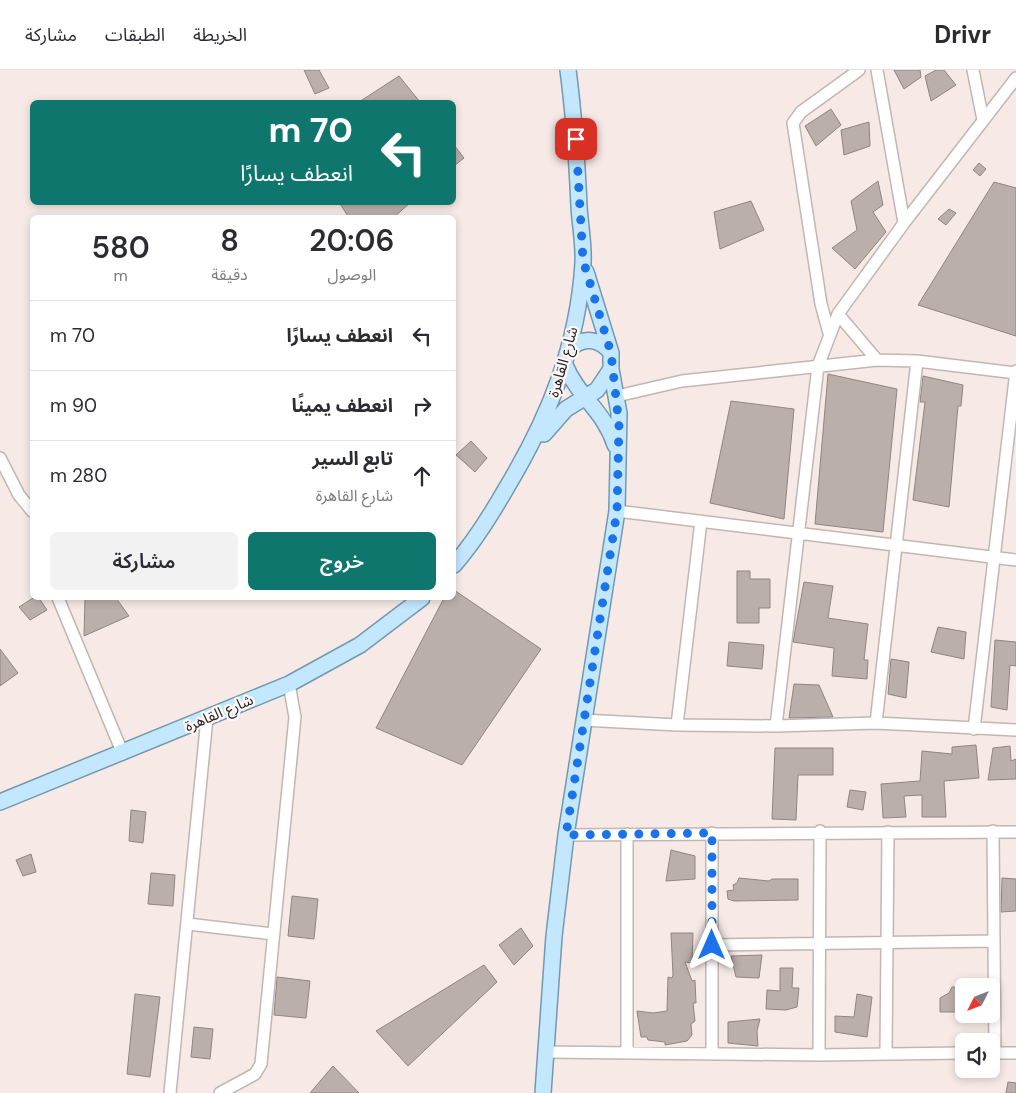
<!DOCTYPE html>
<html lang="ar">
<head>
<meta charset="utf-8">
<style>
  :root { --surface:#fff; --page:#f2f2f3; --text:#2b2b33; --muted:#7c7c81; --line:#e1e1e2; --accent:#0f766e }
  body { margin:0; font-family:"DM Sans","Noto Sans Arabic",sans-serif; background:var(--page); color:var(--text); direction:rtl; height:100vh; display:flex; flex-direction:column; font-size:19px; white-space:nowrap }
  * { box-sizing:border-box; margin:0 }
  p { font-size:16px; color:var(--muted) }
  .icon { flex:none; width:28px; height:28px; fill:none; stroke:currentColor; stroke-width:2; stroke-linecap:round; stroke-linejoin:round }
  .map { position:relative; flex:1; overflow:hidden; direction:ltr }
  .side { position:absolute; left:30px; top:145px; width:426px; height:385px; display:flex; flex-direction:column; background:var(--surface); border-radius:8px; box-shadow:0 2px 8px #0003; direction:rtl }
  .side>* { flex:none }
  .hud { position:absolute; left:30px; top:30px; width:426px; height:105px; border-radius:8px; box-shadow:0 2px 8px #0003; direction:rtl; background:#0f766e; color:#fff; overflow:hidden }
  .needle { width:32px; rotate:228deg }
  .fabs { position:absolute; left:955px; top:908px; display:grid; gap:10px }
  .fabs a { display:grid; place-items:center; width:45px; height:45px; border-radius:8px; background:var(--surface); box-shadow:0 2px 8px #0003; font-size:25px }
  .pin { position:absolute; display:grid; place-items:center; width:42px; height:42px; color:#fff; margin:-21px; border-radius:10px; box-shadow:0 2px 8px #0006 }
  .me { position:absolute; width:55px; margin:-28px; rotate:0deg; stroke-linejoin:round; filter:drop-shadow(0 0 4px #0008) }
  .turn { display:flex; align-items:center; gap:18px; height:105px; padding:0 20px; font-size:22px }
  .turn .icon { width:65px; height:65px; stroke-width:2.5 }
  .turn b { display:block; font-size:35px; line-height:42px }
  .eta { display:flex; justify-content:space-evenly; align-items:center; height:85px; text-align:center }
  .eta b { font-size:30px; font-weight:600; line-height:35px }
  .cta { display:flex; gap:10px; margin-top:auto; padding:10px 20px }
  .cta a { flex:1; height:58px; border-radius:8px; background:var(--accent); color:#fff; font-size:20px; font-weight:600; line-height:58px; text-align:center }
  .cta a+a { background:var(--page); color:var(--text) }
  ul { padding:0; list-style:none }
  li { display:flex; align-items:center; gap:15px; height:70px; padding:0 20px; border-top:1px solid var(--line) }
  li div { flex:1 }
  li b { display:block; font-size:19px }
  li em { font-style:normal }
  header { display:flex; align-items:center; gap:30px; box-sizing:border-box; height:70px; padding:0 25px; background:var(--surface); border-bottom:1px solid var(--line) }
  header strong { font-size:24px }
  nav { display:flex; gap:28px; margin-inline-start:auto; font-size:18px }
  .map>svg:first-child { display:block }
  .building { fill:#bbafab; stroke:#908581 }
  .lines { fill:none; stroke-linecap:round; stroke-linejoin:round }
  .minor-casing { stroke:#c2b6b2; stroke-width:14 }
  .major-casing { stroke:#7399b0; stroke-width:18 }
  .minor { stroke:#fff; stroke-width:11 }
  .major { stroke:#c3e7fd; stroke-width:15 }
  .route { stroke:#1a73e8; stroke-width:9; stroke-dasharray:0 16.2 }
  .labels { text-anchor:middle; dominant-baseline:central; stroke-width:4.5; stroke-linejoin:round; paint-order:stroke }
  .street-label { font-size:15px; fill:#2a2624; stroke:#fef9f8 }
</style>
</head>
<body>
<header>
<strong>Drivr</strong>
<nav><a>الخريطة</a><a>الطبقات</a><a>مشاركة</a></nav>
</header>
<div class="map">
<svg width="1016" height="1023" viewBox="0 0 1016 1023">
  <rect width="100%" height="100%" fill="#f7eae6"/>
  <path class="building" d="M304 0H319L329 18 315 24Z
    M894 0H920L921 7 904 19Z
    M936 0H944L956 15 931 31 925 6Z
    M399 6 420 32H359Z
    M831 39 841 55 816 76 805 56Z
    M869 52 870 76 844 85 841 60Z
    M454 75 464 88 454 96Z
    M979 93 986 99 980 106 973 100Z
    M878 111 883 135 873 142 886 162 855 199 832 178 857 160 851 131Z
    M994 112 1016 118V266L918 235Z
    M751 131 764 160 720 179 714 142Z
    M339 132H411L393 148H349Z
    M949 139 956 143 946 155 938 149Z
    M828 304 897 319 883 462 815 454Z
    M923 306 963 315 961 336H958L949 437 913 430 925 332H920Z
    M731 331 794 339 784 449 710 433Z
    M471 371 487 388 475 402 456 385Z
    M737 501H750V509H770V538H759V553H737Z
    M804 512 833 516 828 548 868 554 864 590H868L867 609 832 606 834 578 793 572Z
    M454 520 541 579 462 695 376 658 444 528H454Z
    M33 528H39L47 540 30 550 19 537Z
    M85 528H116L129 546 84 566Z
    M938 557 966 562 964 589 931 582Z
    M995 570 1016 572V596L1010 595 1007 640 991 637Z
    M729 572 764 575 762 599 727 596Z
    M0 579 18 603 0 616Z
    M891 589 909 592 906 628 888 624Z
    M794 614 819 615 833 647 789 648Z
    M976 675 979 708 944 711 946 747H922V725L904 726 906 747 883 748 881 714 920 711 922 681 952 684V677Z
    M1010 676 1011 691 1016 689V709L988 710 993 678Z
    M775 678H833V705H798L796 750 772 749Z
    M850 720 866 722 863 740 847 737Z
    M131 740 146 742 143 773 129 771Z
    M671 780 695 786V809L666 811Z
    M31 784 36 802 23 806 16 790Z
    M151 803 175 805 173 836 148 834Z
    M739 808 769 811 772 809H798V830L734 831 728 829 727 821 734 820 733 815 737 813Z
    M1002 808 1016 809V841L1001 842Z
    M292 826 318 829 314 869 288 866Z
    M521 858 533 876 514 895 499 875Z
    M671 863H693L692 893 685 892 692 911 695 910 696 933H693L695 951 691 954 692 965 687 971 665 975V972L648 970 647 967H641L637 941 653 943 667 941 668 907 672 908 673 905Z
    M762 885 759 908 736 907 731 886Z
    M484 895 497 912 408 996 376 961Z
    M780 898H793L792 918H799L797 937 786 940 766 939 767 920 780 921Z
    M277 907 310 911 306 948 274 945Z
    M952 917H962L964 920V942H940V928L949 923Z
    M135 924 160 927 150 1007 127 1004Z
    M857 924 872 927 867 967 835 962V946L854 947Z
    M760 949 757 961 758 976 728 973V952Z
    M194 957 213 959 210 989 191 987Z
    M333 996 359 1023H310Z
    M1008 1012 1016 1013V1023H1006Z"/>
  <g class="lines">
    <defs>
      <path id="minor" d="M877 0 904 153
        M973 0 983 50
        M838 244 877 290
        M829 263 821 234 793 53 801 42 859 0
        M617 326 682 311 877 290 917 291 1016 303
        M0 388 19 425 32 441
        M617 441 1016 490
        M58 528 123 684
        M583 650 677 655 776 656 876 653 1016 660
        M876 653 917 291
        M677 655 701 451
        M776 656 818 296 838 244 904 153 1016 8
        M974 659 1016 301
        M993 761 995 983
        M712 763V984
        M627 764V983
        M566 765 1016 762
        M188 854 273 864
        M712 875 994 871
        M546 982 819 985 964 983
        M991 983H1016
        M886 984 888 762
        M819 985 820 761
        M170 1023 207 648
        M220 1023 255 1004 261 994 295 647 289 614"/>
      <path id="major" d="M569 280C582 266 600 268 611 283
        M565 295C578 327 604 340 615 375
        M544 364 566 339 597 320 611 299V283L586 202
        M454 495C475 471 491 445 507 417 549 347 578 275 583 193 584 174 580 155 579 136 577 91 574 45 568 0
        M0 732 289 614 360 575 422 528
        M543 1023 554 866 566 765 617 441 619 343 611 299"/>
    </defs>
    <use href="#minor" class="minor-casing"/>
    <use href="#major" class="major-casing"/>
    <use href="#minor" class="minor"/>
    <use href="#major" class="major"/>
  </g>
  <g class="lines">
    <path class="route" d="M576 69 583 190 611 283 619 355 617 441 566 765 712 763V875"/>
  </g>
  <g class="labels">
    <g class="street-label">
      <text transform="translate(563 292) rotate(-74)">شارع القاهرة</text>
      <text transform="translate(219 643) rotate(-23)">شارع القاهرة</text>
    </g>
  </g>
</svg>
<div class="fabs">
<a><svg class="needle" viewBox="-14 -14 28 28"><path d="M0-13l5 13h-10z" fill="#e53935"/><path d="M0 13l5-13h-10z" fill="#7c7c81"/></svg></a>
<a><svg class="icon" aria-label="sound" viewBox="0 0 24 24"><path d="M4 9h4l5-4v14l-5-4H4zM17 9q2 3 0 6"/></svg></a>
</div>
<div class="pin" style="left:576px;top:69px;background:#d93025"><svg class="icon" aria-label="arrive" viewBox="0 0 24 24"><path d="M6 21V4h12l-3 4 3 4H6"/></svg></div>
<svg class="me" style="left:712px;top:875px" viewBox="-20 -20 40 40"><path d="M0-17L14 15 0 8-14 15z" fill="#1a73e8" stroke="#fff" stroke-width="4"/></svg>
<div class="hud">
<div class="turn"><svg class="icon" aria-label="left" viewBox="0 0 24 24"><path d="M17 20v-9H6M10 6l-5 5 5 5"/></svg><div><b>70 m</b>انعطف يسارًا</div></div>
</div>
<section class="side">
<div class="eta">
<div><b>20:06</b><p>الوصول</p></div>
<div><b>8</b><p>دقيقة</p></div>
<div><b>580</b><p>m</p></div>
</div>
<ul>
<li><svg class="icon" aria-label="left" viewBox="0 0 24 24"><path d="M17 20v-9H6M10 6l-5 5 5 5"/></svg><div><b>انعطف يسارًا</b></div><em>70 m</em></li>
<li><svg class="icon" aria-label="right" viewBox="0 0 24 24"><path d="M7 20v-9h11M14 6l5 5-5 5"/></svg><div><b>انعطف يمينًا</b></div><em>90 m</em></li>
<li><svg class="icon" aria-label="ahead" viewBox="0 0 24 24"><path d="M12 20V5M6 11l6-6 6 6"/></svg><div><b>تابع السير</b><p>شارع القاهرة</p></div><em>280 m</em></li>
</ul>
<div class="cta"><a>خروج</a><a>مشاركة</a></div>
</section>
</div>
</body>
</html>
